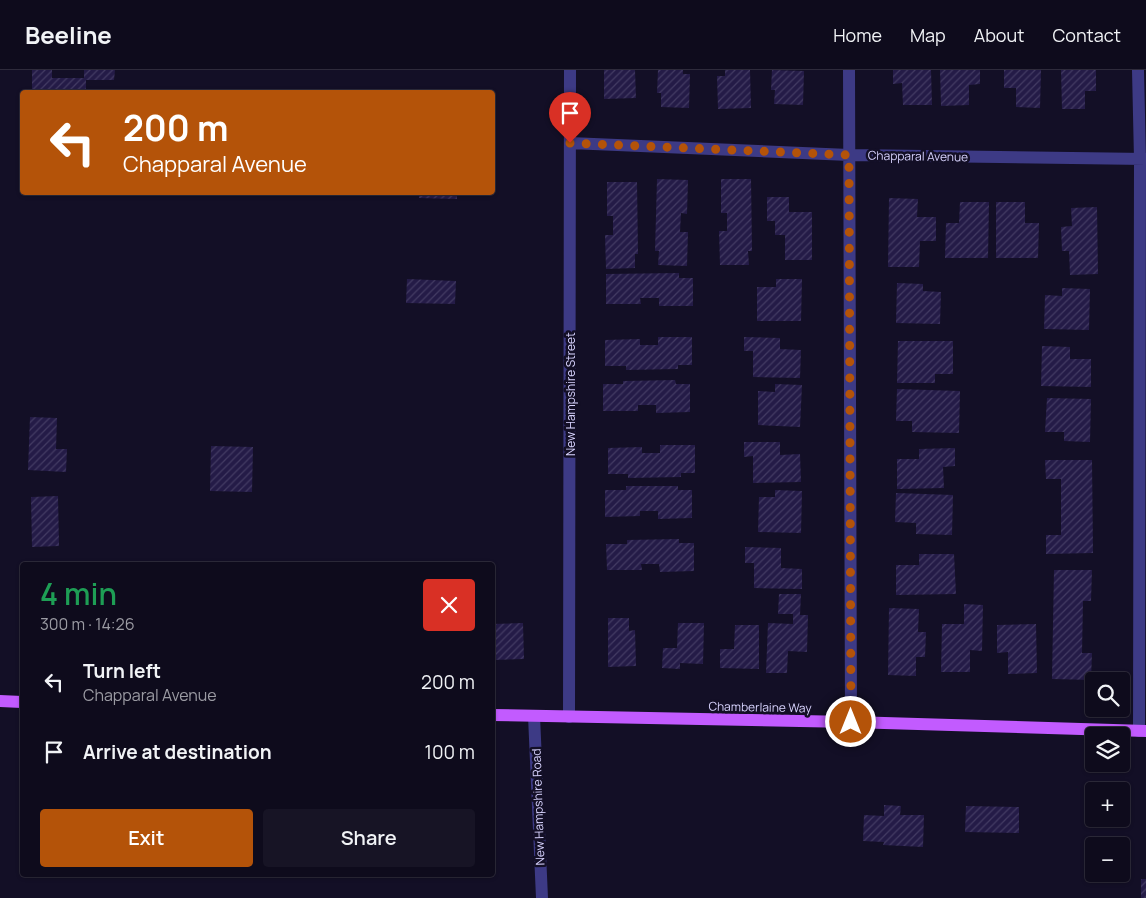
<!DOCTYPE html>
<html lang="en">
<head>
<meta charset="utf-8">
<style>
  :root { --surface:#0e0b1c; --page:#171425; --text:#f1f3f6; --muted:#9b9ba3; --line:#2e2b3b; --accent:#b45309 }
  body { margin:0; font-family:Manrope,sans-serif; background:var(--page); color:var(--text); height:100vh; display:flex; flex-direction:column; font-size:19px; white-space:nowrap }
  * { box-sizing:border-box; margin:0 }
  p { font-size:16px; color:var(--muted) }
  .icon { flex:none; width:28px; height:28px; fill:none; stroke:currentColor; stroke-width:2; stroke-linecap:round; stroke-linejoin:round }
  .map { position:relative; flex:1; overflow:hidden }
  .drawer { position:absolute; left:20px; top:492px; width:475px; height:315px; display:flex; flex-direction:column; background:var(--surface); border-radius:5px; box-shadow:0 1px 4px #0004,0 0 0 1px var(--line) }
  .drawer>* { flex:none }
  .top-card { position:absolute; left:20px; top:20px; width:475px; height:105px; border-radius:5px; box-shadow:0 1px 4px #0004,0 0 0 1px var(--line); background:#b45309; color:#fff; overflow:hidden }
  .controls { position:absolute; left:1085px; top:602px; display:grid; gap:10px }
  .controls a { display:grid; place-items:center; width:45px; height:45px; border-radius:5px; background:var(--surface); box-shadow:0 1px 4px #0004,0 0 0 1px var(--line); font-size:25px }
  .pin { position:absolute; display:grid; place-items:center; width:42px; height:42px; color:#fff; margin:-51px -21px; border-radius:50% 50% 50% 0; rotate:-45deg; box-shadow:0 0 5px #0007 }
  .pin .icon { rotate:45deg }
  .me { position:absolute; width:55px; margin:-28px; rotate:0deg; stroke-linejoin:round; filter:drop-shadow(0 0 4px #0008) }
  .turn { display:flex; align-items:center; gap:18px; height:105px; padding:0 20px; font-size:22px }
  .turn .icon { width:65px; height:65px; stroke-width:2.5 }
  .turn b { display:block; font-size:35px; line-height:42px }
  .round { display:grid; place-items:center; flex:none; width:52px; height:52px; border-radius:5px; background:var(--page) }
  .overview { display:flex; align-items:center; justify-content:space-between; height:85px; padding:0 20px }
  h1 { font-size:30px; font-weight:600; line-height:38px; color:#1e9e55 }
  .primary-button { display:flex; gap:10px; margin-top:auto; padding:10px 20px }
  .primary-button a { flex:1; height:58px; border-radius:5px; background:var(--accent); color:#fff; font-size:20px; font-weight:600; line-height:58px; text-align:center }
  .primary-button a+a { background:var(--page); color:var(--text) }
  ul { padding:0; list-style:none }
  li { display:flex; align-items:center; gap:15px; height:70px; padding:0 20px }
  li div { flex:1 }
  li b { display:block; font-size:19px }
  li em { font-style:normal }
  header { display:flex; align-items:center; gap:30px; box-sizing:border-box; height:70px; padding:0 25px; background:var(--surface); border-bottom:1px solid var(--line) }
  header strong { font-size:24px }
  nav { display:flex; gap:28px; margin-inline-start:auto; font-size:18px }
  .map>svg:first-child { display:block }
  .building { fill:url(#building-hatch) }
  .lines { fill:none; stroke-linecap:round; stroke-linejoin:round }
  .minor { stroke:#3d3a85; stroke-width:12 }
  .major { stroke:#c25bff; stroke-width:12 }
  .route { stroke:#b45309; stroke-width:9; stroke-dasharray:0 16.2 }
  .labels { text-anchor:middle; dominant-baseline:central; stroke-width:5; stroke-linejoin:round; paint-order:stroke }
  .street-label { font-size:12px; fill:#d9d4ff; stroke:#130f26 }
</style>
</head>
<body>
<header>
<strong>Beeline</strong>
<nav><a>Home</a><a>Map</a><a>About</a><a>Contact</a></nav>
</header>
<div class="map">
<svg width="1146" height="828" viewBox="0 0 1146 828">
  <defs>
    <pattern id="building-hatch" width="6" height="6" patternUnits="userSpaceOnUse" patternTransform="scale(1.25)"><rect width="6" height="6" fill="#241b47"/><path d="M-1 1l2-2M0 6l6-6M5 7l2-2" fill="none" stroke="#433b63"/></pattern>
  </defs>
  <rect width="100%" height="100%" fill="#130f26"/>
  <path class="building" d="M32 0H52V8H84V0H115L114 10H86V22H32Z
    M604 0H635L636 28 604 29Z
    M658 0H683V4H690L689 38 661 37V23H657Z
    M725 0H750L751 38 718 39 717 6H725Z
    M772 0 804 1 803 35 774 34 775 20H771Z
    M893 0H931L932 35H903L902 13 893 14Z
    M940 0H980V14L969 15V35L941 36Z
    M1004 0H1041L1040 38 1016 37V18H1004Z
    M1061 0H1096V21H1085V39H1062Z
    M657 109 688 110 687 144 681 143 680 162H688L687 196 658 195 659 181H655Z
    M721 109H751L752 181H748L749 195H720L719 161H727V143H721Z
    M607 112H637L638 184H635V198L606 199 605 165H613V146H607Z
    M419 122H457V129L419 128Z
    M767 127H789V142H812V190H785V165H775V151H767Z
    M889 128 918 129 917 147H936V171H920L919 197H888Z
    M960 132H989L988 188H945L946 153H959Z
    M996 132H1025V153H1039L1038 188H996Z
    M1097 137 1098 204 1070 205 1069 181H1062L1061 157 1072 156 1071 138Z
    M679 203V208H693V236H659V228H640L641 234H606V204Z
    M407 209 456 211 455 234 406 233Z
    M776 209H802L801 251H757V217H776Z
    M897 213 923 214V221L941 222 940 254 896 253Z
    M1062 218 1090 219 1089 260 1044 259 1045 225 1062 226Z
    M658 267H692V295H678V299L626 300V296H605V270L640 269V275H658Z
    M744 267 780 268V279L801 280 800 308 753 307V281H744Z
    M898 271H953V304H935V313H897Z
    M1042 276 1070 277V289H1091V317L1041 316Z
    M675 310 676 314H690V342L656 343V335H638V341H603V314H623V311Z
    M775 314 802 315 800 357 758 355V321L775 322Z
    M897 319 960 321 959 363 912 362V351H896Z
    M1047 328 1091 329 1090 372 1064 371V362H1045Z
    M30 347 57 348 56 379H67L66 402 28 400Z
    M744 372H780V385L800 384 801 412 753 413V386L744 387Z
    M660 375H695V403H681V407L628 408V404H608V378L642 377V383H660Z
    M211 376 253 377 252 422 210 421Z
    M955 378V396L943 397 944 418 897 419V389H919V379Z
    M1045 390H1092L1093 483 1046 484V465H1061V409H1046Z
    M626 416H678V420H692V448L658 449V441H640V446L605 447V420H626Z
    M775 420 802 421 801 463 758 462 759 427H775Z
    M896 423 953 425 952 465 916 464V453L895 452Z
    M58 426 59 476 32 477 31 427Z
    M679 469V473H694V501L660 502 659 494H641L642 500H607L606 474H627V470Z
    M745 477 781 478V498L802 499V519L754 518V493H745Z
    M919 484H954L956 524 896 525V495H919Z
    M1054 500H1092L1091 531H1083L1082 583H1092L1091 610 1052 609Z
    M779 524H801L800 545H808L807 582 788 581 787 603H766L768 553 793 554V544H778Z
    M964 534 983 535 982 581 970 580V602H941L942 554H964Z
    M889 538 919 539 918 562H926L925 587H916V606L888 605Z
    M608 548H629V561L635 560 636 596 608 597Z
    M523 553 524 589 492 590V554Z
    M678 553H704L703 594 680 593V599L662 598 663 578H677Z
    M1036 554 1037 603 1008 604V582L997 583V555Z
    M735 555H759V599L720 598V579H734Z
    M884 735 901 736 900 745H924L923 777 883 775 884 772 863 771 864 745 884 746Z
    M966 736 1019 737V763L965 762Z
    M1141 809H1146V828H1141Z"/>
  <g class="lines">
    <path class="minor" d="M849 0 851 652
      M1138 0 1140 89 1139 661
      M570 73 849 85 1146 89
      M534 646 542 828
      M569 647 570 0"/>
    <path class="major" d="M0 631 22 632
      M492 645 851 652 1146 661"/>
  </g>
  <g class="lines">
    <path class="route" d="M570 73 849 85 851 652"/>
  </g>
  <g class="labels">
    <g class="street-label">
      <text transform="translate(918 86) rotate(1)">Chapparal Avenue</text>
      <text transform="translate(570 324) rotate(-90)">New Hampshire Street</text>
      <text transform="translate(760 637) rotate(1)">Chamberlaine Way</text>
      <text transform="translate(538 737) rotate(-92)">New Hampshire Road</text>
    </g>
  </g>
</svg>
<div class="controls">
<a><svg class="icon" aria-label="search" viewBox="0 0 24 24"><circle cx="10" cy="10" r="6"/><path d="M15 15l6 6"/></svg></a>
<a><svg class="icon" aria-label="layers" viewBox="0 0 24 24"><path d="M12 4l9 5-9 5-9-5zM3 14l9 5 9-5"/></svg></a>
<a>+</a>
<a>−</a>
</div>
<div class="pin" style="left:570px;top:73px;background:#d93025"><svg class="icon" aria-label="arrive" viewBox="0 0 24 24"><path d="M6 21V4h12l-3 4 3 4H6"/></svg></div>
<svg class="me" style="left:851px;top:652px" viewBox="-20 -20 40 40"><circle r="17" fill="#b45309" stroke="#fff" stroke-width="3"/><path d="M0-11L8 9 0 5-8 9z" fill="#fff"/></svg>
<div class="top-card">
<div class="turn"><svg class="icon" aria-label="left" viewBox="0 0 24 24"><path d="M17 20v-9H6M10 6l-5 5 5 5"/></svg><div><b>200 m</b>Chapparal Avenue</div></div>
</div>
<section class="drawer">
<div class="overview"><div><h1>4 min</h1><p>300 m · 14:26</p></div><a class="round" style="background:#d93025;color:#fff"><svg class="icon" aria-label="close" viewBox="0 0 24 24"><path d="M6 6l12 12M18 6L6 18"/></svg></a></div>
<ul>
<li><svg class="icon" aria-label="left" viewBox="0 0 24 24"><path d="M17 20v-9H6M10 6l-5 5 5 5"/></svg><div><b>Turn left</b><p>Chapparal Avenue</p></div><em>200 m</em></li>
<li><svg class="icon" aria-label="arrive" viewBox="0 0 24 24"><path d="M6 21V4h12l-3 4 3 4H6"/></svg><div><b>Arrive at destination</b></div><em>100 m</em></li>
</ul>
<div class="primary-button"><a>Exit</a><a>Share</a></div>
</section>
</div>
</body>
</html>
